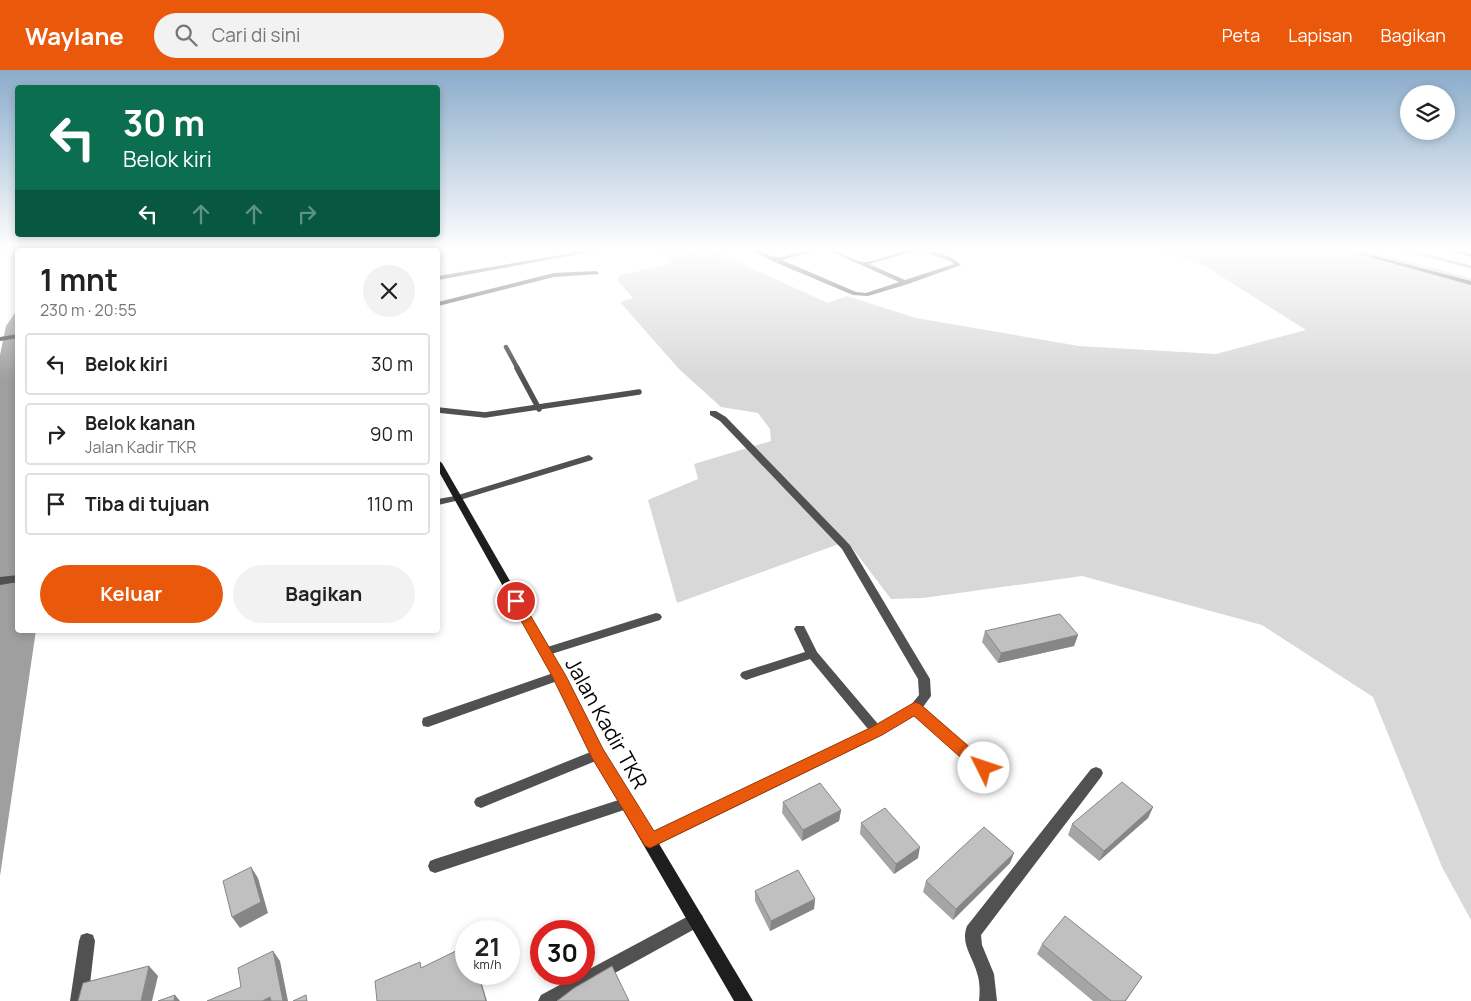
<!DOCTYPE html>
<html lang="id">
<head>
<meta charset="utf-8">
<style>
  :root { --surface:#fff; --page:#f2f2f2; --text:#222; --muted:#767676; --line:#e0e0e0; --accent:#ea580c }
  body { margin:0; font-family:Manrope,sans-serif; background:var(--page); color:var(--text); height:100vh; display:flex; flex-direction:column; font-size:19px; white-space:nowrap }
  * { box-sizing:border-box; margin:0 }
  p { font-size:16px; color:var(--muted) }
  .icon { flex:none; width:28px; height:28px; fill:none; stroke:currentColor; stroke-width:2; stroke-linecap:round; stroke-linejoin:round }
  .map { position:relative; flex:1; overflow:hidden }
  .side { position:absolute; left:15px; top:178px; width:425px; height:385px; display:flex; flex-direction:column; background:var(--surface); border-radius:5px; box-shadow:0 2px 8px #0003 }
  .side>* { flex:none }
  .hud { position:absolute; left:15px; top:15px; width:425px; height:152px; border-radius:5px; box-shadow:0 2px 8px #0003; background:#0b6e4f; color:#fff; overflow:hidden }
  .buttons { position:absolute; left:1400px; top:15px; display:grid; gap:10px }
  .buttons a { display:grid; place-items:center; width:55px; height:55px; border-radius:50%; background:var(--surface); box-shadow:0 2px 8px #0003; font-size:25px }
  .speed { position:absolute; left:455px; top:850px; display:flex; gap:10px; font-size:25px; font-weight:700; text-align:center }
  .speed>* { display:grid; place-content:center; width:65px; height:65px; border-radius:50%; background:var(--surface); box-shadow:0 2px 8px #0003; line-height:1 }
  .speed small { font-size:12px; font-weight:400 }
  .speed .limit { border:8px solid #d22; background:#fff; color:#111 }
  .pin { position:absolute; display:grid; place-items:center; width:42px; height:42px; color:#fff; margin:-21px; border:2px solid #fff; border-radius:50%; box-shadow:0 1px 5px #0007 }
  .me { position:absolute; width:55px; margin:-28px; rotate:311deg; stroke-linejoin:round; filter:drop-shadow(0 0 4px #0008) }
  .turn { display:flex; align-items:center; gap:18px; height:105px; padding:0 25px; font-size:22px }
  .turn .icon { width:65px; height:65px; stroke-width:2.5 }
  .turn b { display:block; font-size:35px; line-height:42px }
  .lanes { display:flex; align-items:center; height:48px; padding:0 25px; background:#0003; justify-content:center; gap:25px; direction:ltr }
  .lanes .off { opacity:.35 }
  .round { display:grid; place-items:center; flex:none; width:52px; height:52px; border-radius:26px; background:var(--page) }
  .summary { display:flex; align-items:center; justify-content:space-between; height:85px; padding:0 25px }
  h1 { font-size:30px; font-weight:700; line-height:38px }
  .cta { display:flex; gap:10px; margin-top:auto; padding:10px 25px }
  .cta a { flex:1; height:58px; border-radius:30px; background:var(--accent); color:#fff; font-size:20px; font-weight:700; line-height:58px; text-align:center }
  .cta a+a { background:var(--page); color:var(--text) }
  ul { padding:0; list-style:none }
  li { display:flex; align-items:center; gap:15px; height:62px; margin:0 10px 8px; padding:0 15px; border:2px solid var(--line); border-radius:5px }
  li div { flex:1 }
  li b { display:block; font-size:19px }
  li em { font-style:normal }
  header { display:flex; align-items:center; gap:30px; box-sizing:border-box; height:70px; padding:0 25px; background:var(--accent); color:#fff }
  header strong { font-size:24px }
  nav { display:flex; gap:28px; margin-inline-start:auto; font-size:18px }
  .search { width:350px; height:45px; background:var(--page); display:flex; align-items:center; gap:12px; box-sizing:border-box; padding:0 18px; border-radius:28px; color:var(--muted); font-size:19px }
  .map>svg:first-child { display:block }
  .green { fill:#d8d8d8 }
  .water { fill:#9f9f9f }
  .lines { fill:none; stroke-linecap:round; stroke-linejoin:round }
  .stream { stroke:#9f9f9f; stroke-width:3 }
  .lane-far1 { stroke:#515151; stroke-width:4.5 }
  .lane { stroke:#515151; stroke-width:5.5 }
  .street { fill:#515151; fill-rule:evenodd }
  .secondary { fill:#1e1e1e; fill-rule:evenodd }
  .wall { fill:#a5a5a5 }
  .shaded-wall { fill:#868686 }
  .building { fill:#c0c0c0; stroke:#868686 }
  .route { fill:#ea580c; stroke:#983908 }
  .labels { text-anchor:middle; dominant-baseline:central; stroke-width:5; stroke-linejoin:round; paint-order:stroke }
  .near-street-label { font-size:21px; fill:#000; stroke:#fff }
</style>
</head>
<body>
<header>
<strong>Waylane</strong>
<div class="search"><svg class="icon" aria-label="search" viewBox="0 0 24 24"><circle cx="10" cy="10" r="6"/><path d="M15 15l6 6"/></svg>Cari di sini</div>
<nav><a>Peta</a><a>Lapisan</a><a>Bagikan</a></nav>
</header>
<div class="map">
<svg width="1471" height="931" viewBox="0 0 1471 931">
  <rect width="100%" height="100%" fill="#fff"/>
  <path class="green" d="M698 180H711L828 233 847 226 916 248 1079 276 1216 284 1306 260 1208 198 1160 180H1366L1471 208V850L1442 797 1373 627 1262 555 1082 506 923 528 891 529 847 471 677 533 648 430 698 409 694 394 771 371 770 359 758 343 721 337 679 299 620 232 633 228 618 211 620 205 672 194 664 187Z"/>
  <path class="water" d="M17 240 18 560H36L0 806V285L6 256Z"/>
  <g class="lines">
    <path class="stream" d="M1405 180 1471 197"/>
    <path class="lane-far1" d="M506 277 518 299"/>
    <path class="lane" d="M517 298 539 339
      M438 340 485 345 639 322"/>
    <path class="street" d="M0 180H14L0 183Z
      M590 180H601L438 210V206Z
      M653 180H683L680 182H656Z
      M751 180C761 179 770 188 779 187 791 186 803 180 816 180L815 181 782 190 856 222 866 223 899 212 828 180C841 180 855 193 866 192 883 190 898 180 916 180L915 181 869 194 905 210 954 194 950 191 919 180C933 180 951 185 961 195L908 214 868 226 853 225 772 191Z
      M1344 180H1352L1471 211V215Z
      M1447 180H1456L1471 183V187Z
      M596 201 599 203 598 204 554 207 438 236V232L554 203Z
      M18 264V268L0 271V267Z
      M710 341H716L726 347 850 475 930 609 931 626 923 637 989 694 991 698 989 702 984 704 979 702 914 645 882 665 655 776 650 778 645 776 643 771 645 766 868 659 810 589 746 610 742 608 740 605 742 602 805 582 794 559 796 556H804L817 582 878 654 911 635 919 625 918 609 842 479 720 351 710 345Z
      M589 385 593 388 592 390 460 430 438 435V429L455 426Z
      M18 505V512L0 515V507Z
      M656 543 660 544 662 547 660 550 545 586 541 585 539 582 541 579Z
      M559 601 563 603 565 606 563 609 428 657 423 656 422 652 423 648Z
      M598 679 603 680 605 684 603 688 481 738 476 736 474 732 476 728Z
      M1096 697 1101 699 1103 703 1101 707 981 865 982 875 994 904 997 931H979C980 922 980 912 977 903 973 887 960 874 967 856L1091 699Z
      M628 727 633 729 635 733 633 737 435 803 430 801 428 796 430 791 435 789Z
      M696 842 702 845 704 850 702 855 564 931H538L541 925 580 904H584V902Z
      M87 863 93 865 95 871 88 931H70L79 871 81 865Z"/>
    <path class="secondary" d="M438 390 442 393 563 603 603 680 753 931H734L593 688 553 606 438 400Z"/>
  </g>
  <path class="wall" d="M985 561 1078 565 1074 576 998 593 982 572Z
    M783 732 841 740 839 751 802 771 782 743Z
    M1153 737 1148 748 1099 791 1068 765 1072 754Z
    M861 753 918 788 894 804 860 764Z
    M1014 783 1010 793 953 850 923 822 926 811Z
    M755 821 815 829 814 839 770 861 755 831Z
    M1042 874 1142 907 1126 931H1093L1037 884Z"/>
  <path class="shaded-wall" d="M1078 565 1074 576 998 593 1001 583Z
    M1153 737 1148 748 1099 791 1104 781Z
    M841 740 839 751 802 771 803 760Z
    M920 777 918 788 894 804 896 794Z
    M1014 783 1010 793 953 850 956 839Z
    M251 797 258 808 268 843 240 858 232 847Z
    M815 829 814 839 770 861 771 851Z
    M273 881 280 891 288 931H283Z
    M149 896 158 906 152 931H141Z
    M478 904H479L487 931H486Z
    M175 925 180 931H174Z
    M270 927 274 931H262Z"/>
  <path class="building" d="M1060 544 1078 565 1001 583 985 561Z
    M1122 712 1153 737 1104 781 1072 754Z
    M820 713 841 740 803 760 783 732Z
    M885 738 920 777 896 794 861 753Z
    M984 757 1014 783 956 839 926 811Z
    M251 797 261 832 232 847 223 811Z
    M798 800 815 829 771 851 755 821Z
    M1065 846 1142 907 1125 931H1111L1042 874Z
    M466 876V904H478L486 931H377L375 911 420 892 421 898Z
    M273 881 283 931H271L270 927 262 931H207L241 917 238 898Z
    M149 896 141 931H78L83 913Z
    M612 896 629 931H557L574 918Z
    M175 925 174 931H158Z
    M306 925 307 931H293Z"/>
  <linearGradient id="sky" x2="0" y2="1"><stop stop-color="#8baccb"/><stop offset="0.58" stop-color="#fff"/><stop offset="1" stop-color="#fff" stop-opacity="0"/></linearGradient>
  <rect width="1471" height="310" fill="url(#sky)"/>
  <path class="route" d="M516 527 522 531 566 606 603 679 654 761 872 657 915 632 920 634 989 694 992 698 989 703 984 705 978 703 914 646 882 665 650 778 645 776 592 688 552 606 510 531Z"/>
  <g class="labels">
    <g class="near-street-label">
      <text transform="translate(607 653) rotate(61)">Jalan Kadir TKR</text>
    </g>
  </g>
</svg>
<div class="buttons">
<a><svg class="icon" aria-label="layers" viewBox="0 0 24 24"><path d="M12 4l9 5-9 5-9-5zM3 14l9 5 9-5"/></svg></a>
</div>
<div class="speed"><div>21<small>km/h</small></div><div class="limit">30</div></div>
<div class="pin" style="left:516px;top:531px;background:#d93025"><svg class="icon" aria-label="arrive" viewBox="0 0 24 24"><path d="M6 21V4h12l-3 4 3 4H6"/></svg></div>
<svg class="me" style="left:984px;top:698px" viewBox="-20 -20 40 40"><circle r="19" fill="#fff"/><path d="M0-13L10 11 0 6-10 11z" fill="#ea580c"/></svg>
<div class="hud">
<div class="turn"><svg class="icon" aria-label="left" viewBox="0 0 24 24"><path d="M17 20v-9H6M10 6l-5 5 5 5"/></svg><div><b>30 m</b>Belok kiri</div></div>
<div class="lanes"><svg class="icon" aria-label="left" viewBox="0 0 24 24"><path d="M17 20v-9H6M10 6l-5 5 5 5"/></svg><svg class="icon off" aria-label="ahead" viewBox="0 0 24 24"><path d="M12 20V5M6 11l6-6 6 6"/></svg><svg class="icon off" aria-label="ahead" viewBox="0 0 24 24"><path d="M12 20V5M6 11l6-6 6 6"/></svg><svg class="icon off" aria-label="right" viewBox="0 0 24 24"><path d="M7 20v-9h11M14 6l5 5-5 5"/></svg></div>
</div>
<section class="side">
<div class="summary"><div><h1>1 mnt</h1><p>230 m · 20:55</p></div><a class="round"><svg class="icon" aria-label="close" viewBox="0 0 24 24"><path d="M6 6l12 12M18 6L6 18"/></svg></a></div>
<ul>
<li><svg class="icon" aria-label="left" viewBox="0 0 24 24"><path d="M17 20v-9H6M10 6l-5 5 5 5"/></svg><div><b>Belok kiri</b></div><em>30 m</em></li>
<li><svg class="icon" aria-label="right" viewBox="0 0 24 24"><path d="M7 20v-9h11M14 6l5 5-5 5"/></svg><div><b>Belok kanan</b><p>Jalan Kadir TKR</p></div><em>90 m</em></li>
<li><svg class="icon" aria-label="arrive" viewBox="0 0 24 24"><path d="M6 21V4h12l-3 4 3 4H6"/></svg><div><b>Tiba di tujuan</b></div><em>110 m</em></li>
</ul>
<div class="cta"><a>Keluar</a><a>Bagikan</a></div>
</section>
</div>
</body>
</html>
